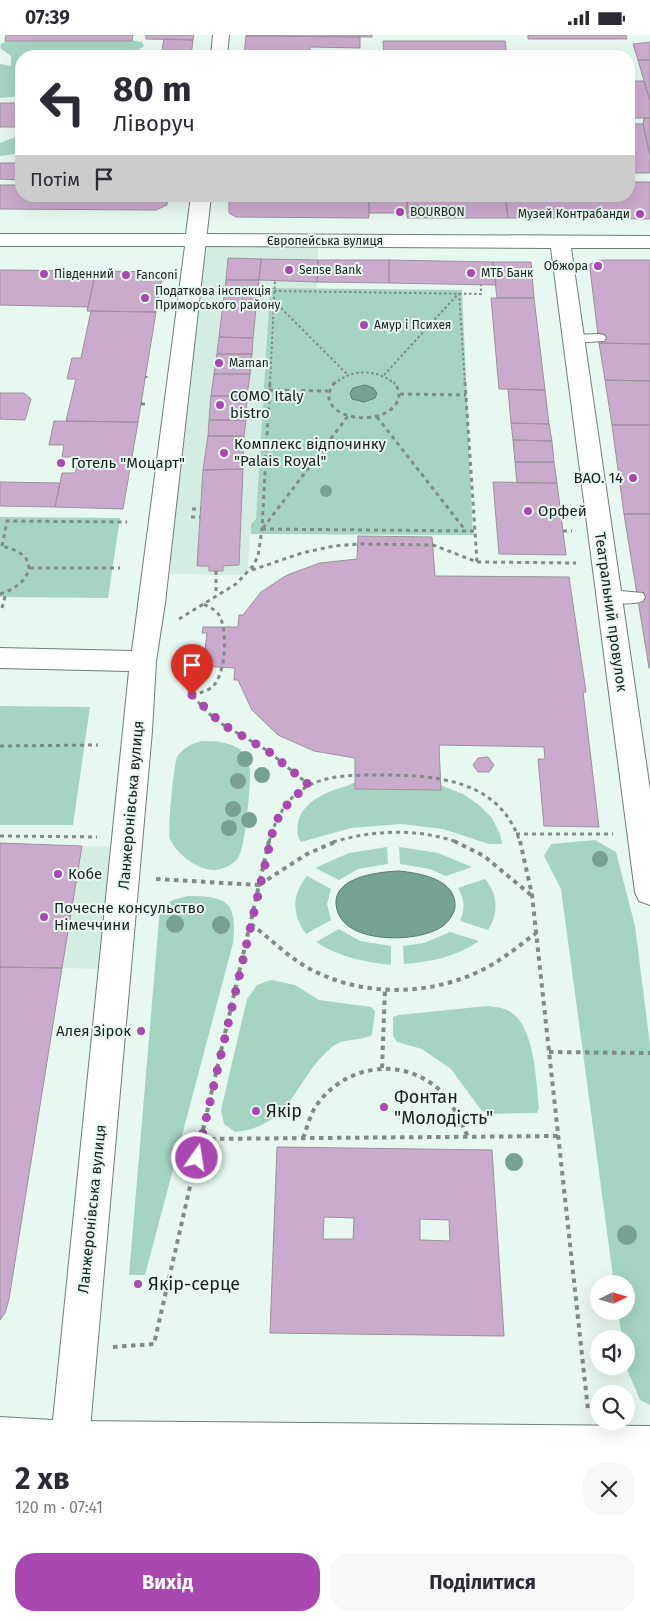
<!DOCTYPE html>
<html lang="uk">
<head>
<meta charset="utf-8">
<style>
  :root { --surface:#fff; --page:#f7f7f7; --text:#2b2b33; --muted:#7c7c81; --accent:#a948b0 }
  body { margin:0; font-family:"Fira Sans",sans-serif; background:var(--page); color:var(--text); height:100vh; display:flex; flex-direction:column; font-size:19px; white-space:nowrap }
  * { box-sizing:border-box; margin:0 }
  p { font-size:16px; color:var(--muted) }
  .icon { flex:none; width:28px; height:28px; fill:none; stroke:currentColor; stroke-width:2; stroke-linecap:round; stroke-linejoin:round }
  .map { position:relative; height:1411px; overflow:hidden }
  .sheet { display:flex; flex-direction:column; background:var(--surface); flex:1 }
  .sheet>* { flex:none }
  .hud { position:absolute; left:15px; top:15px; width:620px; height:152px; border-radius:20px; box-shadow:0 5px 20px #0002; background:#fff; color:var(--text); overflow:hidden }
  .needle { width:32px; rotate:85deg }
  .controls { position:absolute; left:590px; top:1240px; display:grid; gap:10px }
  .controls a { display:grid; place-items:center; width:45px; height:45px; border-radius:50%; background:var(--surface); box-shadow:0 5px 20px #0002; font-size:25px }
  .pin { position:absolute; display:grid; place-items:center; width:42px; height:42px; color:#fff; margin:-51px -21px; border-radius:50% 50% 50% 0; rotate:-45deg; box-shadow:0 0 5px #0007 }
  .pin .icon { rotate:45deg }
  .me { position:absolute; width:55px; margin:-28px; rotate:13deg; stroke-linejoin:round; filter:drop-shadow(0 0 4px #0008) }
  .turn { display:flex; align-items:center; gap:18px; height:105px; padding:0 15px; font-size:22px }
  .turn .icon { width:65px; height:65px; stroke-width:2.5 }
  .turn b { display:block; font-size:35px; line-height:42px }
  .then { display:flex; align-items:center; height:48px; padding:0 15px; background:#0003; gap:10px; font-size:19px }
  .round { display:grid; place-items:center; flex:none; width:52px; height:52px; border-radius:20px; background:var(--page) }
  .summary { display:flex; align-items:center; justify-content:space-between; height:85px; padding:0 15px }
  h1 { font-size:30px; font-weight:700; line-height:38px }
  .action { display:flex; gap:10px; margin-top:auto; padding:10px 15px }
  .action a { flex:1; height:58px; border-radius:20px; background:var(--accent); color:#fff; font-size:20px; font-weight:700; line-height:58px; text-align:center }
  .action a+a { background:var(--page); color:var(--text) }
  .status { display:flex; justify-content:space-between; align-items:center; height:35px; padding:0 25px; background:var(--surface); direction:ltr }
  .status svg { height:14px; fill:currentColor }
  .map>svg:first-child { display:block }
  .built { fill:#d4ede2 }
  .green { fill:#a5d5c2 }
  .water { fill:#74a491; stroke:#597c6e }
  .building { fill:#cbabcc; stroke:#9b919b; fill-rule:evenodd }
  .lines { fill:none; stroke-linecap:round; stroke-linejoin:round }
  .service-casing { stroke:#6f7e77; stroke-width:2 }
  .pedestrian-casing { stroke:#6f7e77; stroke-width:2 }
  .minor-casing { stroke:#6f7e77; stroke-width:2 }
  .tertiary-casing { stroke:#6f7e77; stroke-width:2 }
  .path-far2 { stroke:#7f8b86; stroke-width:2; stroke-dasharray:2.5 2.5; stroke-linecap:butt }
  .path-far1 { stroke:#7f8b86; stroke-width:3; stroke-dasharray:4 4; stroke-linecap:butt }
  .path { stroke:#7f8b86; stroke-width:4; stroke-dasharray:4.5 4.5; stroke-linecap:butt }
  .service { fill:#fff; fill-rule:evenodd }
  .pedestrian { fill:#fff; fill-rule:evenodd }
  .minor { fill:#fff; fill-rule:evenodd }
  .tertiary { fill:#fff; fill-rule:evenodd }
  .tree { fill:#78a192 }
  .route { stroke:#a948b0; stroke-width:9; stroke-dasharray:0 16.2 }
  .poi-dot { fill:#a948b0; stroke:#e7f8f0; stroke-width:2 }
  .labels { text-anchor:middle; dominant-baseline:central; stroke-width:4; stroke-linejoin:round; paint-order:stroke }
  .far-poi-label { font-size:12px; fill:#191f1d; stroke:#e7f8f0; text-anchor:start }
  .far-street-label { font-size:12px; fill:#191f1d; stroke:#e7f8f0 }
  .poi-label { font-size:15px; fill:#191f1d; stroke:#e7f8f0; text-anchor:start }
  .street-label { font-size:15px; fill:#191f1d; stroke:#e7f8f0 }
  .near-poi-label { font-size:18px; fill:#191f1d; stroke:#e7f8f0; text-anchor:start }
</style>
</head>
<body>
<div class="status"><b>07:39</b><svg viewBox="0 0 49 12"><path d="M0 12V9h3v3zM5 12V6h3v6zM10 12V3h3v9zM15 12V0h3v12zM26 1h20v11H26zM47 4h2v5h-2z"/></svg></div>
<div class="map">
<svg width="650" height="1411" viewBox="0 0 650 1411">
  <rect width="100%" height="100%" fill="#e7f8f0"/>
  <path class="built" d="M199 207H318L317 253H270L256 484 251 489 247 540 161 539Z
    M0 810 124 812 112 934 0 932Z"/>
  <path class="green" d="M118 3 142 7 144 11 134 18 138 21H21V61L0 63V29L11 31V21L0 13 1 9 9 5Z
    M21 100V118L0 121V108Z
    M270 253 462 255 473 500 251 499V489L256 484Z
    M0 482 120 483 108 563 0 562Z
    M0 671 90 672 73 790H0Z
    M202 706C217 706 234 707 245 719 248 723 250 731 250 737 250 753 246 810 238 823 233 830 224 834 215 835 199 836 176 819 170 804 167 798 174 728 177 722 183 713 192 708 202 706Z
    M353 748 437 749 463 759 479 770 492 783 500 799 502 809H489L443 794 401 789 351 793 301 807C297 802 297 795 298 788 301 771 319 760 334 755 341 752 347 752 353 748Z
    M595 805 616 817 635 891 650 1010V1370L640 1365 626 1332V1304H622L618 1276H626V1249H614L561 854 544 821 551 809Z
    M387 812 388 829 358 834 339 845 315 833 349 818Z
    M399 812 438 818 472 832 446 841 430 834 400 829Z
    M307 841 331 854 327 869 331 885 306 899C292 879 291 861 307 841Z
    M485 844C498 859 499 879 488 895L460 886C465 874 465 865 458 853Z
    M187 861C226 861 238 866 233 908L145 1240H129L160 873 173 865Z
    M339 894 360 906 391 911V930C364 927 339 922 316 907Z
    M450 897 479 906C456 922 431 927 404 929L403 911 424 908Z
    M271 945 295 950 319 965 371 972 375 976 372 1000C359 1007 344 1002 332 1012 294 1043 294 1091 235 1097L224 1089 221 1075 247 964 257 950Z
    M487 971C495 972 502 972 509 976 535 990 536 1046 539 1073L537 1078 488 1079 481 1075 451 1034 422 1014 397 1007 393 1001V982L399 980Z"/>
  <path class="water" d="M365 350 373 353 377 358 375 363 364 367 352 364 350 358 353 353Z
    M399 836C419 838 457 844 455 872 454 879 449 886 443 891 420 908 346 910 337 875 328 842 378 837 399 836Z"/>
  <path class="building" d="M6 0H133L132 6H5Z
    M146 0H194L193 5 146 4Z
    M246 0H372V2L246 1Z
    M528 0H626L627 4H528Z
    M246 1 360 2V13L310 12V21H244Z
    M164 4 193 5 191 21H161Z
    M383 6H505L507 21H384Z
    M650 7V25H638L633 9Z
    M638 25H650V66L644 46Z
    M629 46H644L650 66V83H629Z
    M0 68H21V92H0Z
    M644 83H650V119L643 89Z
    M629 89H643L650 121V138H629Z
    M0 128H21V145L0 144Z
    M629 147H650V184L508 183 505 161H629Z
    M0 150H21V161H168L167 170 156 175 0 174Z
    M229 161H369V183L236 182 229 178Z
    M369 161H407L408 178H369Z
    M407 161H505L508 183H407Z
    M228 223 261 224 259 245H226Z
    M261 224 318 225 317 247 259 245Z
    M318 225H389V248L317 247Z
    M389 225 493 227 496 250 389 248Z
    M602 225H650V309L599 308 590 234V229Z
    M493 227H531L534 263H497Z
    M0 235H8L96 236 88 272 0 270Z
    M96 236 163 237 156 277 87 276Z
    M226 245H259L253 303 219 302Z
    M491 263H534L545 355 499 354Z
    M91 276 156 277 138 387 66 386 76 344H67L72 323H81Z
    M219 302 253 303 252 319H217Z
    M599 308 650 309V346L605 345Z
    M217 319H252L250 339H214Z
    M214 339H250L247 361H211Z
    M605 345 650 346V390H612Z
    M508 354 545 355 549 389 511 388Z
    M0 358H24L31 364 25 385 0 384Z
    M211 361H247L246 385H209Z
    M209 385H246L244 401H208Z
    M54 386 138 387 123 474 55 472 62 438H75L79 422H62L64 410H49Z
    M511 388 549 389 552 406 513 405Z
    M612 390H650V479H624Z
    M208 401H244L243 434 203 435Z
    M513 405 552 406 554 427H515Z
    M515 427H554L557 448H517Z
    M243 434 239 530 223 531V536H209V531H197L203 435Z
    M0 447 60 448 55 472 0 471Z
    M493 447 557 448 566 520 499 519Z
    M624 479H650V633H649Z
    M358 501 432 502 435 541 569 542 586 657H583L599 792 544 791 538 724H545L544 712 439 710 441 755 355 754V723L314 716 278 700 252 675 238 645H234L235 633 199 631V625H204L207 598H202L203 592H238L239 580H243L261 557 287 540 320 528 357 524Z
    M488 722 494 730 489 737H478L473 730 478 723Z
    M0 808 82 811 62 933 0 932Z
    M0 932 62 933 9 1264 5 1278 0 1285Z
    M277 1112 492 1115 504 1301 270 1298ZM324 1182 354 1183 353 1204H323ZM420 1184 449 1185 450 1206 420 1205Z"/>
  <g class="lines">
    <defs>
      <path id="service" d="M599 299 604 300 606 303 604 306 573 308 566 304 573 300Z
        M609 555 643 558 645 562 643 566C631 570 615 569 603 565L601 561 603 557Z"/>
      <path id="pedestrian" d="M70 1386 650 1391V1411H53L51 1405 57 1392Z"/>
      <path id="minor" d="M196 199 650 201V213H571L650 755V870L639 866 635 857 551 213 196 211 189 209 186 205 189 201Z"/>
      <path id="tertiary" d="M213 0H229L227 21H211Z
        M191 161H211L165 568 156 626 152 696 89 1405 87 1411H0V1382L53 1385 129 636 0 633V613L132 616 185 211H0V199H186Z"/>
    </defs>
    <use href="#service" class="service-casing"/>
    <use href="#pedestrian" class="pedestrian-casing"/>
    <use href="#minor" class="minor-casing"/>
    <use href="#tertiary" class="tertiary-casing"/>
    <path class="path-far2" d="M274 256 481 259V250
      M459 258 465 349
      M274 266 347 339
      M384 340 458 259
      M145 342H150
      M270 349 275 245
      M334 349C353 333 376 334 395 349"/>
    <path class="path-far1" d="M335 347C308 380 377 396 396 369 401 361 399 354 394 347
      M465 347 477 527
      M269 355 328 356
      M400 359 466 360
      M141 369H146
      M377 382 466 496
      M192 474H201
      M191 482H200
      M263 493 348 381
      M262 494 475 496
      M563 496H572
      M2 511 7 486 127 487
      M30 533H120
      M252 535 302 518 334 511 358 509 433 510 477 527 576 528
      M216 536V560
      M0 559C34 548 42 519 1 511
      M2 573 6 558
      M179 584 236 549 253 531 258 521 262 494 270 347
      M173 626 192 660 207 677 222 689 268 716 309 750
      M192 660C200 658 208 656 213 651 226 639 228 594 219 580 215 574 209 572 203 569
      M0 711 98 710
      M516 799H613
      M0 801 97 802
      M269 807C275 786 284 766 303 754 324 740 352 740 377 740 434 740 499 743 520 807
      M333 807C374 795 416 793 457 807"/>
    <path class="path" d="M454 806 484 821 531 860
      M520 806 532 860 588 1375
      M156 844 259 850 269 806
      M251 889C271 904 290 924 312 935 364 962 430 961 482 935 502 925 519 911 536 898
      M549 1017 650 1018
      M382 1033 385 954
      M303 1103C307 1093 310 1080 316 1071 343 1032 396 1021 435 1051 451 1064 459 1083 468 1102
      M202 1104 558 1101
      M113 1312 154 1309 259 850 307 819 337 806"/>
    <use href="#service" class="service"/>
    <use href="#pedestrian" class="pedestrian"/>
    <use href="#minor" class="minor"/>
    <use href="#tertiary" class="tertiary"/>
  </g>
  <g class="tree">
    <circle cx="326" cy="456" r="6"/>
    <circle cx="245" cy="724" r="8"/>
    <circle cx="262" cy="740" r="8"/>
    <circle cx="238" cy="746" r="8"/>
    <circle cx="233" cy="774" r="8"/>
    <circle cx="249" cy="785" r="8"/>
    <circle cx="229" cy="793" r="8"/>
    <circle cx="600" cy="824" r="8"/>
    <circle cx="175" cy="889" r="9"/>
    <circle cx="221" cy="890" r="9"/>
    <circle cx="514" cy="1127" r="9"/>
    <circle cx="627" cy="1200" r="10"/>
  </g>
  <g class="lines">
    <path class="route" d="M192 660 222 689 268 716 309 750C292 762 283 773 274 791L197 1123"/>
  </g>
  <g class="poi-dot">
    <circle cx="400" cy="177" r="5"/>
    <circle cx="640" cy="179" r="5"/>
    <circle cx="598" cy="231" r="5"/>
    <circle cx="289" cy="235" r="5"/>
    <circle cx="471" cy="238" r="5"/>
    <circle cx="44" cy="239" r="5"/>
    <circle cx="126" cy="240" r="5"/>
    <circle cx="145" cy="263" r="5"/>
    <circle cx="364" cy="290" r="5"/>
    <circle cx="219" cy="328" r="5"/>
    <circle cx="220" cy="370" r="5"/>
    <circle cx="224" cy="418" r="5"/>
    <circle cx="61" cy="428" r="5"/>
    <circle cx="633" cy="443" r="5"/>
    <circle cx="528" cy="476" r="5"/>
    <circle cx="58" cy="839" r="5"/>
    <circle cx="44" cy="882" r="5"/>
    <circle cx="141" cy="996" r="5"/>
    <circle cx="384" cy="1072" r="5"/>
    <circle cx="256" cy="1076" r="5"/>
    <circle cx="138" cy="1249" r="5"/>
  </g>
  <g class="labels">
    <g class="far-poi-label">
      <text x="410" y="177">BOURBON</text>
      <text x="630" y="179" text-anchor="end">Музей Контрабанди</text>
      <text x="588" y="231" text-anchor="end">Обжора</text>
      <text x="299" y="235">Sense Bank</text>
      <text x="481" y="238">МТБ Банк</text>
      <text x="54" y="239">Південний</text>
      <text x="136" y="240">Fanconi</text>
      <text x="155" y="256">Податкова інспекція<tspan x="155" dy="14">Приморського району</tspan></text>
      <text x="374" y="290">Амур і Психея</text>
      <text x="229" y="328">Maman</text>
    </g>
    <g class="far-street-label">
      <text x="325" y="206">Європейська вулиця</text>
    </g>
    <g class="poi-label">
      <text x="230" y="361">COMO Italy<tspan x="230" dy="17">bistro</tspan></text>
      <text x="234" y="409">Комплекс відпочинку<tspan x="234" dy="17">"Palais Royal"</tspan></text>
      <text x="71" y="428">Готель "Моцарт"</text>
      <text x="623" y="443" text-anchor="end">BAO. 14</text>
      <text x="538" y="476">Орфей</text>
      <text x="68" y="839">Кобе</text>
      <text x="54" y="873">Почесне консульство<tspan x="54" dy="17">Німеччини</tspan></text>
      <text x="131" y="996" text-anchor="end">Алея Зірок</text>
    </g>
    <g class="street-label">
      <text transform="translate(611 577) rotate(82)">Театральний провулок</text>
      <text transform="translate(131 770) rotate(-85)">Ланжеронівська вулиця</text>
      <text transform="translate(92 1174) rotate(-84)">Ланжеронівська вулиця</text>
    </g>
    <g class="near-poi-label">
      <text x="394" y="1062">Фонтан<tspan x="394" dy="21">"Молодість"</tspan></text>
      <text x="266" y="1076">Якір</text>
      <text x="148" y="1249">Якір-серце</text>
    </g>
  </g>
</svg>
<div class="controls">
<a><svg class="needle" viewBox="-14 -14 28 28"><path d="M0-13l5 13h-10z" fill="#e53935"/><path d="M0 13l5-13h-10z" fill="#7c7c81"/></svg></a>
<a><svg class="icon" aria-label="sound" viewBox="0 0 24 24"><path d="M4 9h4l5-4v14l-5-4H4zM17 9q2 3 0 6"/></svg></a>
<a><svg class="icon" aria-label="search" viewBox="0 0 24 24"><circle cx="10" cy="10" r="6"/><path d="M15 15l6 6"/></svg></a>
</div>
<div class="pin" style="left:192px;top:660px;background:#d93025"><svg class="icon" aria-label="arrive" viewBox="0 0 24 24"><path d="M6 21V4h12l-3 4 3 4H6"/></svg></div>
<svg class="me" style="left:197px;top:1123px" viewBox="-20 -20 40 40"><circle r="17" fill="#a948b0" stroke="#fff" stroke-width="3"/><path d="M0-11L8 9 0 5-8 9z" fill="#fff"/></svg>
<div class="hud">
<div class="turn"><svg class="icon" aria-label="left" viewBox="0 0 24 24"><path d="M17 20v-9H6M10 6l-5 5 5 5"/></svg><div><b>80 m</b>Ліворуч</div></div>
<div class="then">Потім<svg class="icon" aria-label="arrive" viewBox="0 0 24 24"><path d="M6 21V4h12l-3 4 3 4H6"/></svg></div>
</div>
</div>
<section class="sheet">
<div class="summary"><div><h1>2 хв</h1><p>120 m · 07:41</p></div><a class="round"><svg class="icon" aria-label="close" viewBox="0 0 24 24"><path d="M6 6l12 12M18 6L6 18"/></svg></a></div>
<div class="action"><a>Вихід</a><a>Поділитися</a></div>
</section>
</body>
</html>
